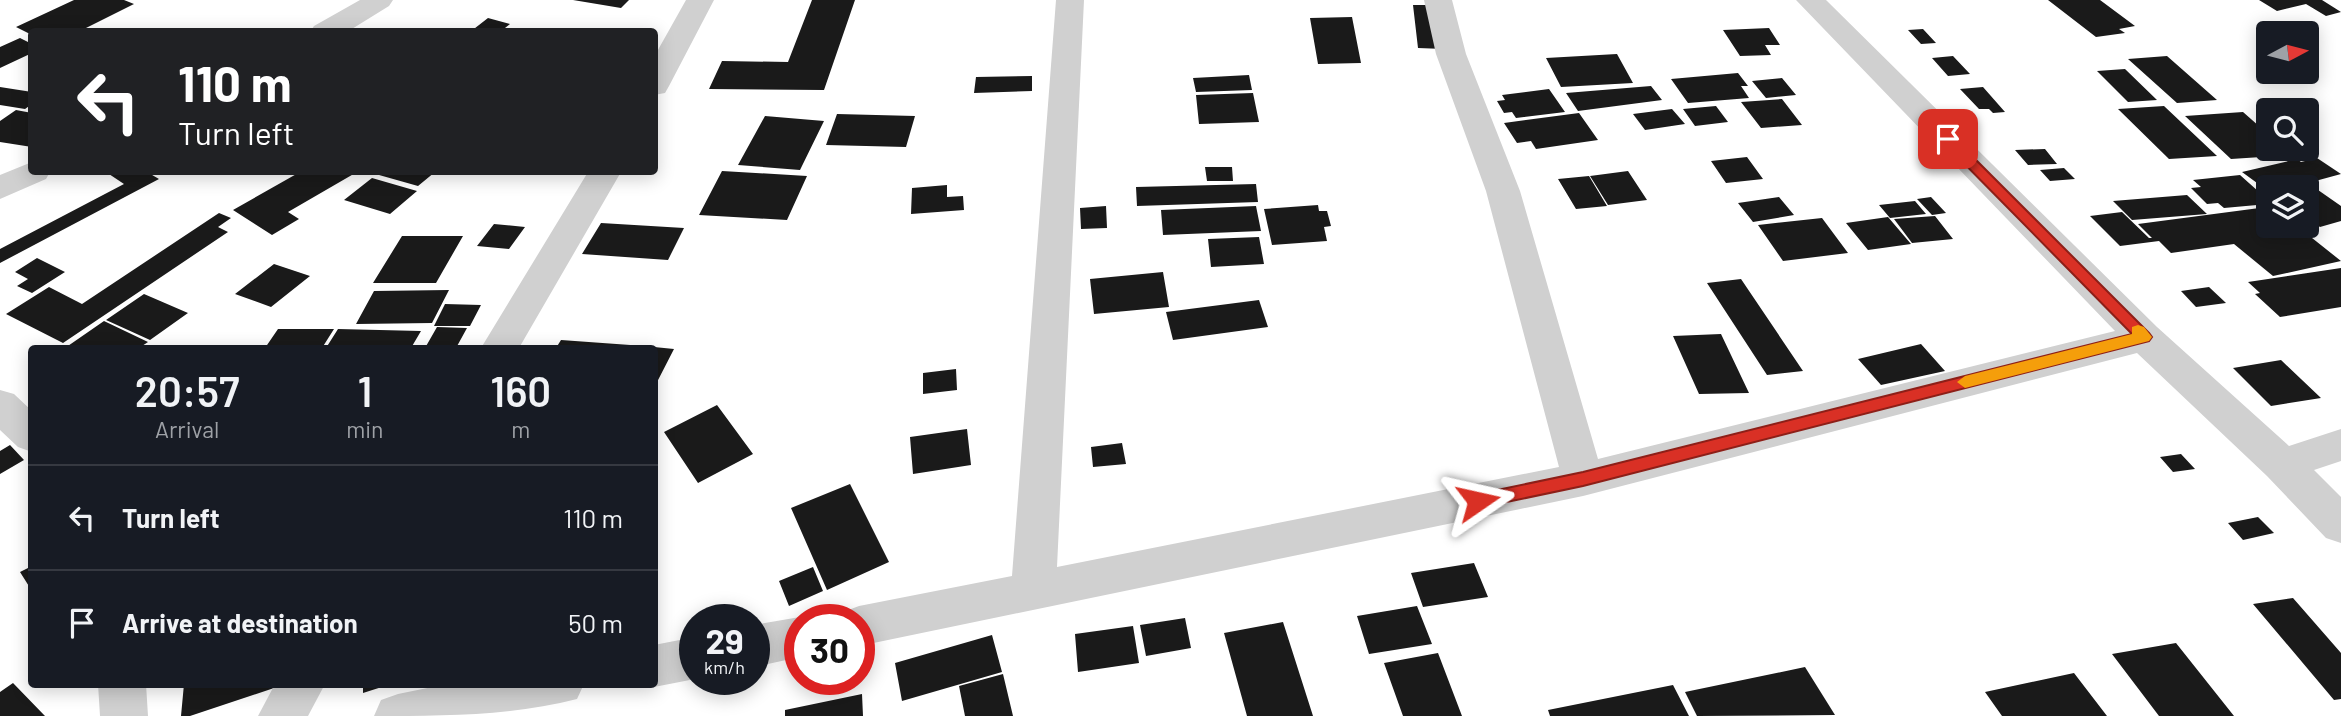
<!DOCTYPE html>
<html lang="en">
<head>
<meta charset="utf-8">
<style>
  :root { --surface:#171b24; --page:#20242c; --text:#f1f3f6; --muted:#9ea1a6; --line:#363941 }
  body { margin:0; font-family:Barlow,sans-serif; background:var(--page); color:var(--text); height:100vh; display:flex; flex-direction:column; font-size:26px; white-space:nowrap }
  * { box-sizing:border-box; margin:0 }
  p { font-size:23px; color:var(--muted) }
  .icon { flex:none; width:38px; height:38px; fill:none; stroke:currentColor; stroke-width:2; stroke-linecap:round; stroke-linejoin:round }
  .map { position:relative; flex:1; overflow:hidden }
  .details { position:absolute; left:28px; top:345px; width:630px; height:343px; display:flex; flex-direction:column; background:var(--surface); border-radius:7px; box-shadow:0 4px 18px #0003 }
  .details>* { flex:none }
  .banner { position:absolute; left:28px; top:28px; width:630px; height:147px; border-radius:7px; box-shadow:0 4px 18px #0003; background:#202124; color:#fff; overflow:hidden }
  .needle { width:46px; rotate:83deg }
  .buttons { position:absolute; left:2256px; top:21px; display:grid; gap:14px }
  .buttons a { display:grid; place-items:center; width:63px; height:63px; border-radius:7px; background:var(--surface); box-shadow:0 4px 18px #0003; font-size:35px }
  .speed { position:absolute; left:679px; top:604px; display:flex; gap:14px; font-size:35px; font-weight:700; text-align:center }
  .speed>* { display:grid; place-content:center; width:91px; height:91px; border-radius:50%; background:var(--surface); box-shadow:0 4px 18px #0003; line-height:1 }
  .speed small { font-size:18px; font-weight:400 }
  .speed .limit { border:10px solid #d22; background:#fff; color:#111 }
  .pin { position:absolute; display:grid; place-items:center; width:60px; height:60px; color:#fff; margin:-30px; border-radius:14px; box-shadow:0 4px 10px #0006 }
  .me { position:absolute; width:77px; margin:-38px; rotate:79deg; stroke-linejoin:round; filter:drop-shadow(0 0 5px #0008) }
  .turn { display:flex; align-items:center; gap:24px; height:147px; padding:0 35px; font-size:32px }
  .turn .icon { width:91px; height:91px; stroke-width:2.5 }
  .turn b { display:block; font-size:49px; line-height:60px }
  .eta { display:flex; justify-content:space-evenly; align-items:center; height:119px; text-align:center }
  .eta b { font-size:42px; font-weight:600; line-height:49px }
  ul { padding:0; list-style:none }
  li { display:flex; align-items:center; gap:21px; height:105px; padding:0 35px; border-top:2px solid var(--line) }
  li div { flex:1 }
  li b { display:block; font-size:26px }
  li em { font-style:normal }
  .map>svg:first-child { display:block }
  .building { fill:#1a1a1a }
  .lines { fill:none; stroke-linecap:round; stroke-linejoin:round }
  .minor { fill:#d0d0d0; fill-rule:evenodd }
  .route { fill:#d93025; stroke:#8d1f18; stroke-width:2 }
  .slow { fill:#f59e0b }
</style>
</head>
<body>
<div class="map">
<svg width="2341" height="716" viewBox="0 0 2341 716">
  <rect width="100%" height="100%" fill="#fff"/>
  <path class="building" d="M74 0H124L134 4 78 32H32V35L16 27Z
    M573 0H629L621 8Z
    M812 0H855L824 90 709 89 722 61 788 62Z
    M2048 0H2100L2135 26 2119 29 2125 33 2096 37Z
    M2259 0H2322L2341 12 2326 16 2306 4 2277 11Z
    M1413 5H1437L1444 49 1418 48Z
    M1352 17 1361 63 1318 64 1310 18Z
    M488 18 510 24 500 32H470Z
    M1769 28 1780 45H1765L1771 55 1740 56 1723 30Z
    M1923 29 1936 43 1921 44 1908 30Z
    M20 38 32 44V53L0 68V47Z
    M1617 54 1633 83 1561 87 1546 58Z
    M1953 56 1970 74 1948 76 1932 58Z
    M2167 56 2217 100 2177 103 2128 59Z
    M2125 69 2157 100 2128 102 2097 71Z
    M1738 73 1748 86H1741L1749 98 1688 103 1671 79Z
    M1249 75 1252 90 1196 92 1193 78Z
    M1032 76V91L974 93 976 77Z
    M1782 78 1796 95 1766 98 1752 81Z
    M1651 86 1662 100 1578 111 1566 93Z
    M0 87 32 92V104L25 109 0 105Z
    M1983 87 2005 112 1993 113 1989 109H1979L1960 89Z
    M1549 89 1565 112 1516 118 1512 112 1504 113 1497 101 1505 100 1502 95Z
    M1253 93 1259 122 1199 124 1196 95Z
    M1782 99 1802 125 1761 128 1741 102Z
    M1716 106 1728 122 1695 126 1683 109Z
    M2164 106 2217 156 2169 159 2118 109Z
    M1672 109 1685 124 1645 130 1633 114Z
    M16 110 32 113V147L0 142V121Z
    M2243 112 2268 134V149H2285L2291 155 2231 159 2185 116Z
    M1579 113 1598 140 1536 149 1531 141 1517 143 1504 123Z
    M837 114 915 116 906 147 826 145Z
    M765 116 824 121 800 170 738 165Z
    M2045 149 2057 164 2028 165 2015 150Z
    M1747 157 1763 179 1726 183 1711 161Z
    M2317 158 2341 174 2308 183 2341 206V221L2320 227 2306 217V187L2297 186 2306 183 2289 187H2268V191L2242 172 2297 159 2301 162Z
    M1205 167H1232L1233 181H1207Z
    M2064 168 2075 179 2050 181 2040 170Z
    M722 171 807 176 787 220 699 215Z
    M1628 171 1647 200 1608 205 1590 176Z
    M106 172H147L159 179 0 263V249L124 184Z
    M300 172H357L288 212 299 219 272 235 233 210Z
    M374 172H435L418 186 372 173Z
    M2240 175 2268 200V204L2224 208 2218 203 2207 204 2191 188 2201 187 2193 180Z
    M1589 176 1607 206 1576 209 1558 179Z
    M372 178 417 191 390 214 344 200Z
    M1256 184 1258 202 1137 206 1136 187Z
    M947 185V197L963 196 964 210 911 214 912 188Z
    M2187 195 2207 214 2132 220 2113 201Z
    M1779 197 1794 215 1753 222 1738 203Z
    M1931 197 1946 213 1932 215 1917 199Z
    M1915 201 1926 214 1890 218 1879 205Z
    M1318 205 1319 211H1327L1331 226 1324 227 1327 241 1272 245 1264 209Z
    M1106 206 1107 228 1081 229 1080 208Z
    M1256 206 1261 231 1163 235 1161 210Z
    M2267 207 2268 226H2288L2295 231 2302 230 2341 261 2273 276 2234 244 2171 253 2159 241 2120 246 2090 216 2122 212 2149 238H2152L2138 224Z
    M219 213 231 218 218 227 228 232 63 343 6 314 49 287 82 304Z
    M1935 216 1953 239 1912 243 1894 219Z
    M1888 217 1911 244 1868 250 1846 223Z
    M1822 218 1848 253 1783 261 1758 225Z
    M601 223 684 228 668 260 582 254Z
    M494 224 525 227 509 249 477 246Z
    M402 236H463L436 283H373Z
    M1259 237 1264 264 1211 267 1208 239Z
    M37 258 65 272 32 293 17 286 28 279 15 272Z
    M274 264 310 276 271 307 235 294Z
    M2341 268V307L2280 317 2255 294 2260 293 2248 282Z
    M1163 272 1169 307 1094 314 1090 279Z
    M1741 279 1803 371 1767 375 1707 283Z
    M2209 287 2226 303 2196 307 2181 291Z
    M449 290 432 323 356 324 374 291Z
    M144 294 188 313 150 340 106 320Z
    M1259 300 1268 327 1173 340 1166 312Z
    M445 304 481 305 470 326H434Z
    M104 321 148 342 139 348H65Z
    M437 327 467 328 456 348H425Z
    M278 329H334L322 348H265Z
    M338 329 421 331 411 348H326Z
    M1721 334 1749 393 1699 394 1673 336Z
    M561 340 644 346V348H556Z
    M1921 344 1945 371 1881 385 1858 359Z
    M654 347 674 349 656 384H654Z
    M2281 360 2321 398 2271 406 2233 368Z
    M956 369 957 390 923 394V373Z
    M717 405 753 454 698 483 664 432Z
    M967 429 971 465 913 474 910 437Z
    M1122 443 1126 464 1093 467 1091 447Z
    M10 445 24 460 0 474V451Z
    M2181 454 2195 469 2173 472 2160 457Z
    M850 484 889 562 827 590 791 508Z
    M2258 517 2274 533 2243 540 2228 523Z
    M1474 563 1488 597 1423 607 1411 573Z
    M32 566V591L20 572Z
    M813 567 823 591 789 606 779 581Z
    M2293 598 2341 653V699L2334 700 2253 604Z
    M1417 606 1432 644 1369 654 1357 616Z
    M1185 618 1191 648 1146 656 1140 625Z
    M1283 622 1313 716H1247L1224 633Z
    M1133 626 1139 663 1078 672 1075 634Z
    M992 635 1002 672 902 701 895 663Z
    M2176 643 2234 716H2159L2112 654Z
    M1438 653 1462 716H1403L1384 663Z
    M1805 667 1835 715 1697 716 1685 692Z
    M2074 673 2107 716H2002L1985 692Z
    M1003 674 1013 716H965L959 686Z
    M13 683 45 716H0V692Z
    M184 684H283V685L190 716H181Z
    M363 684H388V685L363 693Z
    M1673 685 1689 716H1550L1548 710Z
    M862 694 863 716H785V710Z"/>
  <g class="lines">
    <path class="minor" d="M360 0H393L389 6 347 32H310L314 26Z
      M686 0H714L669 86 665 93 654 95V57Z
      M1056 0H1084L1057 567 1559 467 1486 191 1436 54 1424 0H1452L1466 54 1520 191 1598 459 2115 331 1796 0H1826L2157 327 2289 446 2341 429V461L2314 470 2341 497V543L2326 538 2267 476 2137 353 1583 496 859 646V620H839L843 612 859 606 1012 576Z
      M32 162V172H50L46 179 0 199V175Z
      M588 172H621L519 348H481Z
      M0 390 14 394 32 411V452L18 447 0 430Z
      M800 617 808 620H800V657L754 667V625Z
      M695 637V679L654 687 646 684H654V645Z
      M98 684H146L148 716H100Z
      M275 684H325L308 716H258Z
      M447 684H584L577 699C512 716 441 716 374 716L381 700 398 694Z"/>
  </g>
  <path class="route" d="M1948 135 1952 136 2149 333 2152 337 2149 341 1583 486 1478 508 1472 506 1469 501 1472 496 1478 494 1583 472 2132 334 1943 142 1941 139Z"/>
  <path class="slow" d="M2138 325 2144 327 2152 337 2149 341 1965 388 1957 382 1965 376 2132 334V327Z"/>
</svg>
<div class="buttons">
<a><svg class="needle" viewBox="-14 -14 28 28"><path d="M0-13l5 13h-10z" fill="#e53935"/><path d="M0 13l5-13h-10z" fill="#9ea1a6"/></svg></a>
<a><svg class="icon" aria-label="search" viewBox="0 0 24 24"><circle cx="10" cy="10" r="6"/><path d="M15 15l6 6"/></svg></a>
<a><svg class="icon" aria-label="layers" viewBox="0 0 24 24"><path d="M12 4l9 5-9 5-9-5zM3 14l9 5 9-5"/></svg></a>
</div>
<div class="speed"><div>29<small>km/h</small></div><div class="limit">30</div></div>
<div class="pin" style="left:1948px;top:139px;background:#d93025"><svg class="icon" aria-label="arrive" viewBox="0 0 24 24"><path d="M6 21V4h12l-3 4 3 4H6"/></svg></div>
<svg class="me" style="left:1478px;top:501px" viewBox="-20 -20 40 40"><path d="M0-17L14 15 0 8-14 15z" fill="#d93025" stroke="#fff" stroke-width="4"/></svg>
<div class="banner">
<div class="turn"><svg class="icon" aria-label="left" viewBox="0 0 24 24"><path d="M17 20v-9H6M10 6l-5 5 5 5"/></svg><div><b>110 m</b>Turn left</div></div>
</div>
<section class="details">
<div class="eta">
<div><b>20:57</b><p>Arrival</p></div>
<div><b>1</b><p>min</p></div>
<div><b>160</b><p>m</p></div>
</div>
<ul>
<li><svg class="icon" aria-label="left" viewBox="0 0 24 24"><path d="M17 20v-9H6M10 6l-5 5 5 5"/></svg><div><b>Turn left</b></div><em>110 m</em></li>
<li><svg class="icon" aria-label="arrive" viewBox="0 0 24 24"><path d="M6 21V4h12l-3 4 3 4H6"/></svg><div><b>Arrive at destination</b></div><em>50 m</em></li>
</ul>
</section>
</div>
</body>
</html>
